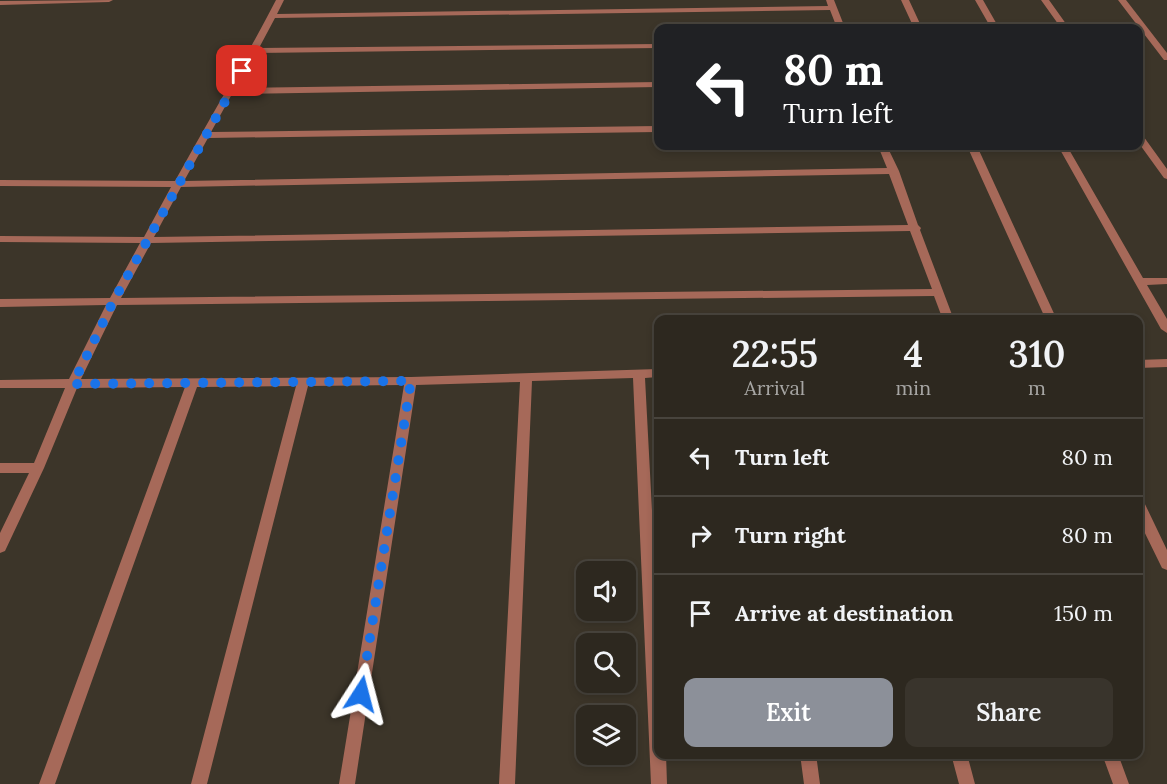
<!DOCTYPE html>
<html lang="en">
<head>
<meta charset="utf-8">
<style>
  :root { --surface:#2d281f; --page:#39342c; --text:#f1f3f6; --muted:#a7a6a4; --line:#48443d; --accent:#8c9099 }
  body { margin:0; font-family:Lora,serif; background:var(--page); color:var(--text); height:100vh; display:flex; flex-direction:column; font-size:22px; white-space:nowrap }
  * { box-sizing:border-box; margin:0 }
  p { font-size:20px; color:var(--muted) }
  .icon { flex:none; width:33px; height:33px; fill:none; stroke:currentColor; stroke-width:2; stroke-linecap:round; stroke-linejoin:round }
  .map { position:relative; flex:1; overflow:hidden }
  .drawer { position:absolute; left:654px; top:315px; width:489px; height:444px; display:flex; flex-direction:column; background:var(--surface); border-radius:12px; box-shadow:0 3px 9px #0003,0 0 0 2px var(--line) }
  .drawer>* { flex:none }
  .hud { position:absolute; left:654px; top:24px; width:489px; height:126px; border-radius:12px; box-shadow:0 3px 9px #0003,0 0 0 2px var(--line); background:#202124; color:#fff; overflow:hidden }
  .buttons { position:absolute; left:576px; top:561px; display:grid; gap:12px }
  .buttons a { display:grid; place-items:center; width:60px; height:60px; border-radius:12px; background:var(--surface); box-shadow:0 3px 9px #0003,0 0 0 2px var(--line); font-size:30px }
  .pin { position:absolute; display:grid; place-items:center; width:51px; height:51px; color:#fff; margin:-26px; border-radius:12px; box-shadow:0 3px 9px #0006 }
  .me { position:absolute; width:66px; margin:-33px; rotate:9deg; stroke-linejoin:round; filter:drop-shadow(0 0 4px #0008) }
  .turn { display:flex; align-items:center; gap:21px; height:126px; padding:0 30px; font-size:27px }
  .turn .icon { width:78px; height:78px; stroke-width:2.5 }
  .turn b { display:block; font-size:42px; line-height:51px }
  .eta { display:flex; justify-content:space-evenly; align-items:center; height:102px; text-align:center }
  .eta b { font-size:36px; font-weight:600; line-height:42px }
  .primary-button { display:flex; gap:12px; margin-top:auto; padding:12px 30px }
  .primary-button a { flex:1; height:69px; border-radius:12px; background:var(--accent); color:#fff; font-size:24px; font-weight:600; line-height:69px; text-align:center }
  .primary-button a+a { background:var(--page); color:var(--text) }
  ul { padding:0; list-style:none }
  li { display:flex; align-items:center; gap:18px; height:78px; padding:0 30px; border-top:2px solid var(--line) }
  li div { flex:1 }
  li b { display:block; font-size:22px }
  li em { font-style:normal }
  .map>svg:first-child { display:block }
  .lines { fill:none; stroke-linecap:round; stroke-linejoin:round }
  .minor { fill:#a66959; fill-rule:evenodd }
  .route { stroke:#1a73e8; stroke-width:10; stroke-dasharray:0 18 }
</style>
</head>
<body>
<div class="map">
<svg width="1167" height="784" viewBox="0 0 1167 784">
  <rect width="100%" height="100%" fill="#3c3529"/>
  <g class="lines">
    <path class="minor" d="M113 0 109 2 0 5V1Z
      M276 0H284L277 14 828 6 826 0H834L845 28H837L830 10 275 18 259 48 658 44V48L257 53 235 88 658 82V87L232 94 211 132 658 126V132L208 138 184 181 887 168 878 146H887L899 171 918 225 921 228 920 230 954 320H943L934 296 117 305 81 379 411 377 658 369V377L645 378 658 624V754H666L667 784H651L633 378 532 381 515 784H499L520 382 416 385 355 784H339L404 385 308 386 207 784H191L296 386 197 387 55 784H39L185 387 77 388 44 468 5 551 0 553V533L29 473H0V463H34L65 388H0V380L69 379 106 305 0 307V299L110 298 140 243 0 242V236L144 237 171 187 0 186V180L175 181C208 121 245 60 276 0ZM889 174 908 225 154 237 181 187ZM910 231 932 289 121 298 151 243Z
      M901 0H909L922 28H914Z
      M975 0H983L999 28H991Z
      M1041 0H1049L1069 28H1061Z
      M1118 0H1126L1167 53V60H1164Z
      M1138 132 1141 133 1167 169V179L1164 178 1138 142Z
      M967 146H977L1057 320H1046Z
      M1058 146H1067L1143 278H1167V284L1147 285 1167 319V333L1161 329Z
      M1167 359V367L1138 368V360Z
      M1138 499 1143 500 1167 550V570L1162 568 1138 519Z
      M800 754H816L820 784H804Z
      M951 754H967L975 784H959Z
      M1102 754H1118L1129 784H1113Z"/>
  </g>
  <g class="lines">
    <path class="route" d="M242 71 113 302 73 384 411 381 361 694"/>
  </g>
</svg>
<div class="buttons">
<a><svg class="icon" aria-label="sound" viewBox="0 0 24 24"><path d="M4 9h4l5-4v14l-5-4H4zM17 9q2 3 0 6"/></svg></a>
<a><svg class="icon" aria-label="search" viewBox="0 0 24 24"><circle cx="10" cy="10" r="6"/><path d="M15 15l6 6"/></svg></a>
<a><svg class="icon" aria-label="layers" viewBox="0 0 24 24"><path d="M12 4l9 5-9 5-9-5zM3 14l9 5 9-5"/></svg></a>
</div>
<div class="pin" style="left:242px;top:71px;background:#d93025"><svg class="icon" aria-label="arrive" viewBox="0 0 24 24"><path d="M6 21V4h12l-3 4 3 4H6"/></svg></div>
<svg class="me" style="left:361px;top:694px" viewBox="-20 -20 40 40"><path d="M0-17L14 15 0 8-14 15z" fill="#1a73e8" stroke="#fff" stroke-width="4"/></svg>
<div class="hud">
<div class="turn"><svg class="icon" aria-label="left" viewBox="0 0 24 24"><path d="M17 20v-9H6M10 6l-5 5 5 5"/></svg><div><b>80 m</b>Turn left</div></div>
</div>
<section class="drawer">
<div class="eta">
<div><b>22:55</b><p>Arrival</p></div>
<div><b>4</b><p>min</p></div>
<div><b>310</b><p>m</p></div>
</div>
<ul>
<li><svg class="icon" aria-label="left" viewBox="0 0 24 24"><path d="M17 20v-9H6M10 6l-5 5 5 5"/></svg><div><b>Turn left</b></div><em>80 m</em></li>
<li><svg class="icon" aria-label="right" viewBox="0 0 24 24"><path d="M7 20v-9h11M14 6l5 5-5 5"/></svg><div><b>Turn right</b></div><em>80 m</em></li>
<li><svg class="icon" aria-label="arrive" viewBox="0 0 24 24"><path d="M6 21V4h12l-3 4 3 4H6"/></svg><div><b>Arrive at destination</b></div><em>150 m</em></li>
</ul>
<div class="primary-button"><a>Exit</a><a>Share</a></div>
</section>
</div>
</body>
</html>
